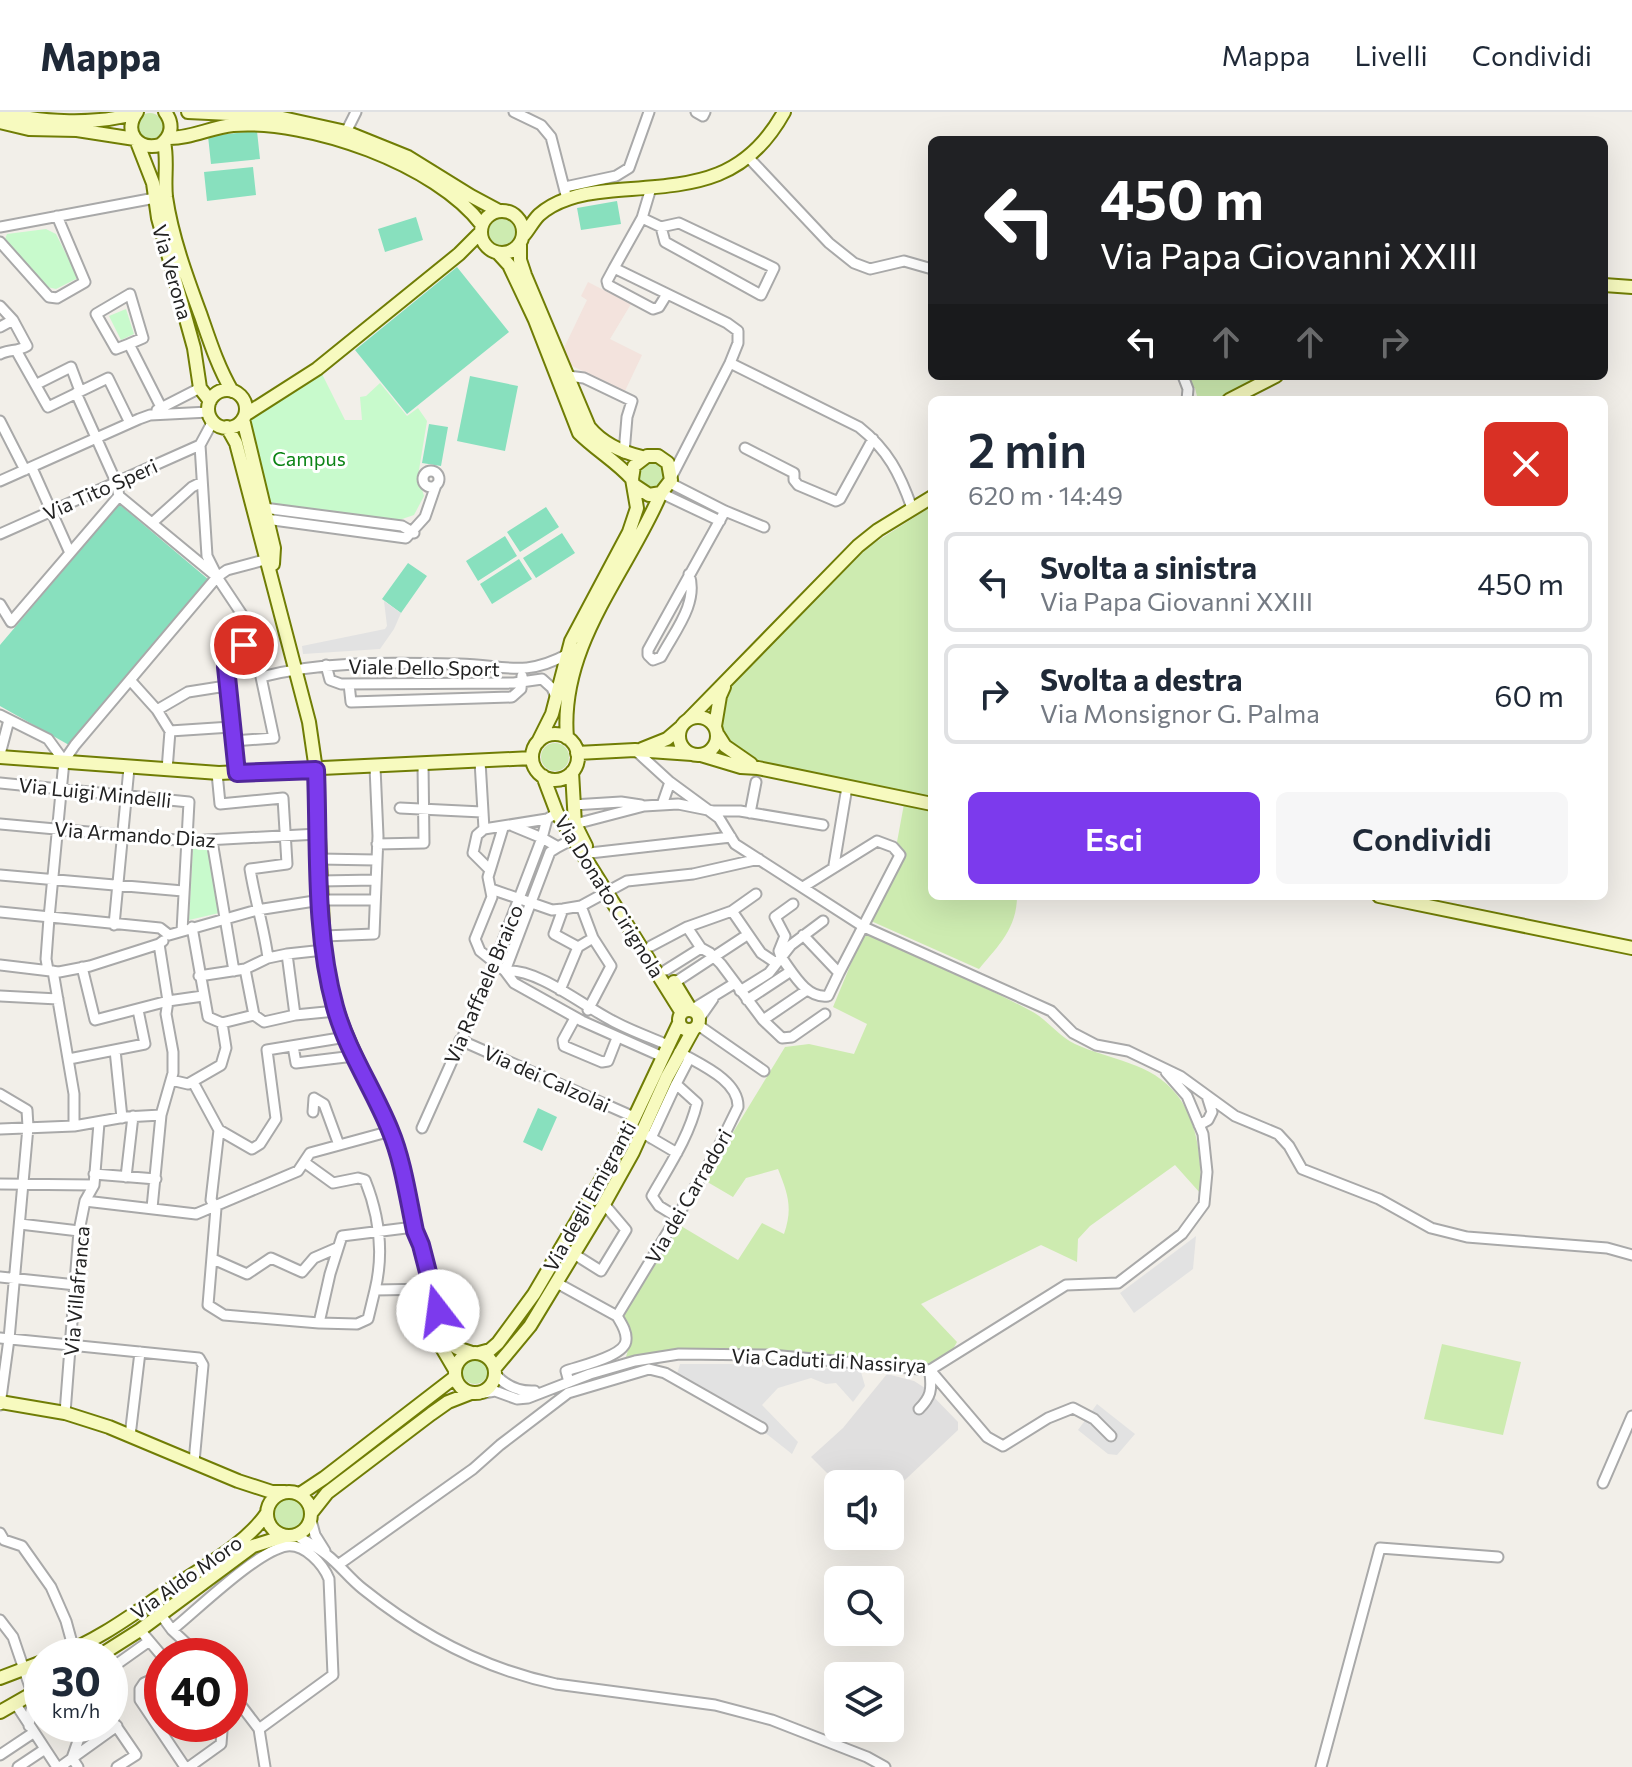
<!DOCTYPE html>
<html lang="it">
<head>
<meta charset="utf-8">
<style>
  :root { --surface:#fff; --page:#f6f6f7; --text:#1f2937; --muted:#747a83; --line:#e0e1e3; --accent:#7c3aed }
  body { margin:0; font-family:Commissioner,sans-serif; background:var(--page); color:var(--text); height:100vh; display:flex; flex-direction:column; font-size:30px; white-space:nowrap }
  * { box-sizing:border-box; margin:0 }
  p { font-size:26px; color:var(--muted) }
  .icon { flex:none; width:44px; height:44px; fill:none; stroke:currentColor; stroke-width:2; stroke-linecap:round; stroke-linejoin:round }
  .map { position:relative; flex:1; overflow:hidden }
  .sheet { position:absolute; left:928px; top:284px; width:680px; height:504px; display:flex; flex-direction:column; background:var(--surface); border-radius:12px; box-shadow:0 8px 32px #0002 }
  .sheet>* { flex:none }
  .banner { position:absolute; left:928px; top:24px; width:680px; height:244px; border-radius:12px; box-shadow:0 8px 32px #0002; background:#202124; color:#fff; overflow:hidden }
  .fabs { position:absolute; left:824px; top:1358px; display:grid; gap:16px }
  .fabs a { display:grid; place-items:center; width:80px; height:80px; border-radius:12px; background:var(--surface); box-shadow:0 8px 32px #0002; font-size:40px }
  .speed { position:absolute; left:24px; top:1526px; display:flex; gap:16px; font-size:40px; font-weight:700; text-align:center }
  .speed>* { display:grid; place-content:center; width:104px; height:104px; border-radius:50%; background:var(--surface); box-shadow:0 8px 32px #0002; line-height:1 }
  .speed small { font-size:20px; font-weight:400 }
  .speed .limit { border:12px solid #d22; background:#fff; color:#111 }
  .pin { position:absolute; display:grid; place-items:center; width:68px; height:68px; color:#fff; margin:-34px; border:4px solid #fff; border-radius:50%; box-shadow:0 2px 8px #0007 }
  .me { position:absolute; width:88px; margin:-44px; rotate:345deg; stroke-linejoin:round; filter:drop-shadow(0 0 6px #0008) }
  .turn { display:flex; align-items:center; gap:28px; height:168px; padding:0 40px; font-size:36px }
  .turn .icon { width:104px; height:104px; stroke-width:2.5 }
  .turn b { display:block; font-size:56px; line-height:68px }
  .lanes { display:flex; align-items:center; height:76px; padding:0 40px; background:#0003; justify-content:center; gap:40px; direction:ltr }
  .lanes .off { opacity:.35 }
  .round { display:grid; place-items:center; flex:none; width:84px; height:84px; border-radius:12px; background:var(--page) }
  .headline { display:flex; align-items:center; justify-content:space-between; height:136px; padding:0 40px }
  h1 { font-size:48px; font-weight:600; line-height:60px }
  .cta { display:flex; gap:16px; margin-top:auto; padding:16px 40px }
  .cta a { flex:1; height:92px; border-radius:12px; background:var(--accent); color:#fff; font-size:32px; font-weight:600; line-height:92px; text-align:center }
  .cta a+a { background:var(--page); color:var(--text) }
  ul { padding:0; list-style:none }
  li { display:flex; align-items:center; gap:24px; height:100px; margin:0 16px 12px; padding:0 24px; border:4px solid var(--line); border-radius:12px }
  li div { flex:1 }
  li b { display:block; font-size:30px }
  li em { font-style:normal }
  header { display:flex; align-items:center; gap:48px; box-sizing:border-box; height:112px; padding:0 40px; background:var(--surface); border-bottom:2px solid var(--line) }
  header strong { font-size:38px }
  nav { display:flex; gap:44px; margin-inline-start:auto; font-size:28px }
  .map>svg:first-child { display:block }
  .residential { fill:#e0dfdf }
  .military { fill:#f3e3dd }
  .grass { fill:#cdebb0 }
  .park { fill:#c8facc }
  .pitch { fill:#88e0be }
  .parking { fill:#e2e2e2 }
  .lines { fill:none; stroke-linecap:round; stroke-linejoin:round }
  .street-casing { stroke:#a9a9a9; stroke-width:13 }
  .secondary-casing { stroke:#707d05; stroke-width:16 }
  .street { stroke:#fff; stroke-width:9 }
  .secondary { stroke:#f7fabf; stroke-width:12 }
  .route-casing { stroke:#51269a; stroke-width:20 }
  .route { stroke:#7c3aed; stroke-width:14 }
  .labels { text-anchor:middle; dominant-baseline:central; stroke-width:6; stroke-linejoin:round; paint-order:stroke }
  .street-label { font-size:20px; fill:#222; stroke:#fff }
  .park-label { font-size:20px; fill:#0c8416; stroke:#fff }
</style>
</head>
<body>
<header>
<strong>Mappa</strong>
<nav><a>Mappa</a><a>Livelli</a><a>Condividi</a></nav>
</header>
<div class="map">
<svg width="1632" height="1655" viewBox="0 0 1632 1655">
  <rect width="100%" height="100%" fill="#f2efe9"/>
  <path class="residential" d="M887 1262 914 1269 925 1276 958 1310V1318L890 1382V1372H838L811 1345 843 1316Z"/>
  <path class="military" d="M588 170 631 192 610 227 642 243 625 279 568 252 563 238 587 188 581 184Z"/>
  <path class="grass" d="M137 14a13 13 0 1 1 26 0a13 13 0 1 1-26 0Z
    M489 120a13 13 0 1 1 26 0a13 13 0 1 1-26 0Z
    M1186 264H1265L1218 288H1198L1195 276H1190Z
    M638 362a13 13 0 1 1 26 0a13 13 0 1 1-26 0Z
    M932 394V688L828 666 758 648 739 640 724 624 719 599 733 570 868 435Z
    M541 645a14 14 0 1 1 28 0a14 14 0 1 1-28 0Z
    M904 692 932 698V784H1017C1017 816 999 833 979 857L871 809 902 742 897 730Z
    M870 823C924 848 979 871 1031 899 1047 907 1058 924 1075 932 1109 948 1152 950 1177 983 1199 1011 1201 1049 1201 1082L1175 1053 1090 1114 1078 1127 1077 1150 1041 1133 921 1192 957 1230 952 1239 929 1253 732 1237 669 1239 626 1245 632 1224 621 1205 674 1116 681 1114 738 1148 762 1111 784 1122C793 1096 788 1082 778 1057L746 1066 733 1085 704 1068 785 935 809 932 854 942 867 912 833 895 862 825Z
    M1442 1232 1521 1250 1503 1323 1424 1307Z
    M462 1259a13 13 0 1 1 26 0a13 13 0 1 1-26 0Z
    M274 1402a16 16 0 1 1 32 0a16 16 0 1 1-32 0Z"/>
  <path class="park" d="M46 117 56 122 78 166 56 177 47 175 5 127 7 122Z
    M126 197 134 222 121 228 109 204Z
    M320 258 345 308H362L360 285 366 284 380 271 407 304 418 296 427 309 418 364 424 384 414 403 399 408 267 392C260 365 242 327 254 300Z
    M193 735H207L219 801 189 808Z"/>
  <path class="pitch" d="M257 19 260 47 211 52 208 24Z
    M253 55 256 83 207 89 204 60Z
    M617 89 621 112 581 118 577 96Z
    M416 105 423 128 385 140 378 117Z
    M457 155 509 220 407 302 355 238Z
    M470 264 518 274 505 339 457 329Z
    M429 312 448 315 441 354 422 351Z
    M119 392 209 468 69 633 0 594V533Z
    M546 395 559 415 520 440 507 420Z
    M562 421 575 441 536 466 523 446Z
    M505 424 517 444 478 469 466 449Z
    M519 447 532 467 492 492 480 472Z
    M408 451 427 464 401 501 382 487Z
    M538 996 557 1005 542 1039 523 1030Z"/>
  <path class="parking" d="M384 489 401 501 394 517 380 537 303 542 302 534 385 517 387 514Z
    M1196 1124 1193 1157 1134 1201 1120 1181Z
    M680 1252H740L856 1258 861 1260 865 1274 853 1290 836 1271 826 1272 811 1266 778 1276 762 1293 798 1330 792 1342 739 1300 676 1265Z
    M1097 1292 1135 1322 1117 1343 1108 1342 1078 1318Z"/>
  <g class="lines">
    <defs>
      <path id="street" d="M514 0 541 13 551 25 567 87
        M696 0 703 4 705 0
        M346 20 356 0
        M749 46 829 131 854 151 870 157 904 149 932 157
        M565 75 616 64 629 56 649 0
        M651 76 642 106 614 156 727 211 738 219V231L730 251 672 364
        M642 106 661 115 679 111 774 156 761 183 665 130 661 115
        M0 115 155 86
        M0 130 49 185 57 186 85 170 57 104
        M614 156 607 169 608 173 653 197 659 195 667 182
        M0 194 13 208 27 234C17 240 9 237 0 242
        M0 215 13 208
        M129 232 143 226 130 182 96 202 116 237 129 232 161 295
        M17 240 48 295 108 266 130 311
        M730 251 859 315C888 338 900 362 912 396
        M568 264 584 266 632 289 627 305 624 341
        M1183 264 1188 277 1187 288
        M37 272 71 255 80 279
        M76 281 116 370 119 384
        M157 298 200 276
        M0 309 25 358
        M213 309 200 333 207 444 216 462
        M745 336 794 361V368L798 373 836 389 840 387 873 327
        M32 356 70 441
        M423 367a8 8 0 1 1 16 0a8 8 0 1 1-16 0Z
        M0 369 139 307 150 303 209 300
        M670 371 725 399 764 415
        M661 381 720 409
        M119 384 217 465 243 504 247 528 226 555 237 661
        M264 396 402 414 414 421
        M266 407 406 426 425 405 436 373
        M152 411 192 375 202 370
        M0 422 200 333
        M689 462C699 491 674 520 661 545L653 548 648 543V538L725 399
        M0 492 11 510 119 384
        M326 553 330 568 341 572 514 571 542 567 552 576 556 585
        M130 568 157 598 170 619 167 658
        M349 572 351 590 512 585 521 577 522 564
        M157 598 188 580 226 574
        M0 603 48 627 64 649
        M170 619 231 615
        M233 629 274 626 261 565C325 548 393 551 459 552 505 553 523 566 568 542
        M635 638 670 670 719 706 735 732 864 815 1051 899 1073 921 1096 933 1128 939 1180 964 1235 1004 1278 1022 1289 1034 1302 1057 1379 1087 1431 1116 1467 1125 1607 1136 1632 1143
        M0 642 9 608
        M480 649 484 717
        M217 661 220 692 283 686 287 752 250 757C255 788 264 816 268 846
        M0 671 189 690 182 819
        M573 693 621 690 641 693
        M662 693 670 670
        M400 696 482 700
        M557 701 547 707 542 726 558 735 573 727
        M750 701 756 670
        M0 712 188 729 318 722
        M575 712 644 694 678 692 713 699H740L823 713
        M503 716 488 765 492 785 475 827 480 839 505 859 514 871 582 909 663 945
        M484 717 547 707
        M484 717 477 723 473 741 490 758
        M212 729 234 859
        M377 732 424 731 423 652
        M590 741 731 725
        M319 747 376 748
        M834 753 847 675
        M0 763 183 779
        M320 769 375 768
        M803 775 877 729 893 735 900 743 839 861 803 823
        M491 777 552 798 563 797 581 794 627 769 693 762 759 747
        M793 792 775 805 785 824 779 839 781 845C793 861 806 887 828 884L839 861
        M581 794 593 826 611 854 588 898
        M563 797 554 822 578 835
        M732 799 761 841 776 851
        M0 800 160 816 169 823 257 798 321 788H374
        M114 813 129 656
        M687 815 701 836 710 841 721 852 763 908 782 926 792 925 825 902
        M324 824 374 822 378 724 375 655
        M651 834 687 815 732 799 756 782
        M287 842 295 903
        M0 853 59 860 90 854 159 832 163 829
        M82 855 95 908 168 889 203 884
        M245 857 254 903
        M48 858 46 847 49 806 64 649 75 633 217 465 227 458 268 447
        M666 858 701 836
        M53 859 74 982V1014
        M505 859C537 856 582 893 611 908 629 918 649 925 668 933
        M505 859 550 740 558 735
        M199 864 245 857 268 846 287 842 324 838
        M674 871 747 823
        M560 878 578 835 593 826
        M740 879 769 861 791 833 823 809
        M0 884 58 887
        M747 888 791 859
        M691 898 735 871
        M575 906 563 928 564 934 602 950 608 949 617 926
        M699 907 713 887
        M763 908 807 878
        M222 911 254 903 264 910 295 903 336 899
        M698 913 764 959
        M460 928 634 1005
        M293 934 296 951 354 944
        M115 938 122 1006
        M69 947 145 932 138 898
        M171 968 188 972 221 953 226 936 222 911 208 905 192 815
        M193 970 219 1018 211 1088 216 1096 208 1193 224 1203 319 1211 330 1162 342 1124 414 1115
        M0 982 27 998 28 1015 9 1227 0 1293
        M313 1000 314 986 324 992 339 1033
        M1199 1013 1208 1008 1212 1000 1207 984
        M422 1016 486 873 542 726 513 714
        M0 1017 74 1014 125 1005 161 1003
        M219 1018 252 1037 260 1032 276 1007 267 938 346 925
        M648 1024 677 1041
        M651 1026 676 972
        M304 1050 333 1071 358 1066 365 1068C379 1103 384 1141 375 1178
        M94 1062 156 1067
        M126 1065 133 1004
        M0 1072 94 1073
        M85 1089 196 1102 298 1059 310 1041 391 1019
        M152 1096 161 1003 173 961V940L166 902 168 889 159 832
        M677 1105 659 1094 652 1084C669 1054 689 1025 697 991L676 972 689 947
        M20 1112 79 1119
        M574 1142 601 1159 626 1118 604 1092
        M213 1147 247 1162 271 1146 302 1160 314 1146 337 1136
        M0 1165 76 1173
        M557 1171 617 1204
        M617 1204 715 1042 738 995C739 968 699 952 679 940
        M319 1211 357 1212 368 1207 375 1178 432 1177
        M0 1226 199 1246 203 1253 194 1350
        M930 1258 987 1325 1003 1334 1048 1306 1073 1296 1094 1307 1111 1324
        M496 1263C507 1275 519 1280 535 1279
        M569 1270 566 1259C580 1254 626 1244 626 1228 627 1219 621 1211 617 1204
        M478 1282 495 1279 517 1287 528 1286 590 1262 635 1249 679 1242 771 1243 930 1258 1066 1173 1118 1171 1182 1122 1204 1092 1207 1060 1203 1022 1187 984 1166 960
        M919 1297C931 1285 932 1278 930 1261
        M65 1301 79 1119 85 1089 94 1073 99 1011
        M130 1324 140 1240
        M1603 1371 1632 1304
        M311 1408 315 1423 325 1439
        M0 1421 4 1428 22 1434 51 1475 66 1509 74 1538
        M296 1423C306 1430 318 1435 327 1443 340 1453 350 1467 363 1477 419 1522 485 1557 556 1572L715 1593 772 1608 867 1645 885 1655
        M338 1453 473 1357 500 1333 568 1281 649 1257 665 1261 762 1316
        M161 1503 172 1518 200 1544
        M0 1508 13 1525 32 1581
        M140 1518 162 1544
        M172 1518C197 1498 258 1438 287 1434 305 1432 323 1452 329 1467L333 1563 259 1617
        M110 1557 148 1530
        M162 1563 144 1571 140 1577V1588L185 1655
        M230 1579 259 1617 265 1655
        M15 1591 57 1655
        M110 1605 136 1643 117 1655
        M29 1614 31 1598 42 1591
        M0 1643 33 1621
        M18 1655 45 1637
        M60 1655 117 1614
        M78 1655 72 1646 84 1612
        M189 1655 221 1632 222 1619 217 1612
        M1321 1655 1380 1436 1498 1445"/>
      <path id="secondary" d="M3 0C39 11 99 13 136 1
        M137 0C123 19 137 39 160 33 172 24 174 12 165 0
        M188 0 273 4 346 20 408 45 471 84 499 99
        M0 10 29 17 77 18 135 27
        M167 26C190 27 211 15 233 13 309 7 436 52 482 113
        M137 30 153 71 158 106 194 236 200 276 210 289
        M164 30C168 48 164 66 166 85 172 126 187 166 201 204 210 230 218 255 232 279
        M481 120a21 21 0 1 1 42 0a21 21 0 1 1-42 0Z
        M524 123C529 117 533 109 539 103 558 86 584 81 608 79 685 72 742 76 784 0
        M520 133V148L525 163 589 315C603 332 621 340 642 345
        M498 141 509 153 535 208 579 321C596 338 616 349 632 367
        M1604 173 1632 175
        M208 297a19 19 0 1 1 38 0a19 19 0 1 1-38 0Z
        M1229 288 1276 264
        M245 303 317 257 459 142 481 120
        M243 307 274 436 273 452
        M227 315 236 331 309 610 316 658 324 838C332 909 362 953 390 1017 403 1048 407 1086 415 1119 426 1145 435 1213 449 1230 455 1237 464 1238 472 1241
        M679 624a19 19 0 1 1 38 0a19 19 0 1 1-38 0Z
        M688 608 858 434 878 418 932 385
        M715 614 720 584 724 575
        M532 645a23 23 0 1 1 46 0a23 23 0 1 1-46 0Z
        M718 623 725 634 751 652
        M567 626C559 533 627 461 661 381
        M538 630 552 602 571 529 629 420 637 396 632 367 634 354 647 344H658L668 351 671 368 661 381 649 383 634 373
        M642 637 667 627 681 615
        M577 641 635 638 692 642
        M701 643 741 655 758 656 932 692
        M0 645 219 661 532 646
        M572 660 575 712 586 734
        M543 664 557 701 682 901
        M1379 784 1632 836
        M674 870 691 898
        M679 908a10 10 0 1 1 20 0a10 10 0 1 1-20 0Z
        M433 1212 438 1229 455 1258
        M455 1261a20 20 0 1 1 40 0a20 20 0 1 1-40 0Z
        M479 1241 490 1238 498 1231 534 1182 621 1034 679 911
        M495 1256 530 1214 604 1092 633 1040 667 965 693 918
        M0 1290 65 1301 109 1315 238 1369 272 1380H284
        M267 1402a22 22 0 1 1 44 0a22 22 0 1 1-44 0Z
        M300 1382 324 1366 455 1265
        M312 1400 327 1381 431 1302 448 1290 471 1281
        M57 1544C100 1528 137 1499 175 1474 205 1454 246 1432 267 1401
        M99 1544 140 1518 253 1434 285 1424
        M0 1566 42 1550
        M0 1600 42 1576"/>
    </defs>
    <use href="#street" class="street-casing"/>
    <use href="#secondary" class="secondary-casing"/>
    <use href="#street" class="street"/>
    <use href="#secondary" class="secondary"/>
  </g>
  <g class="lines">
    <defs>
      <path id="route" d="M244 533 226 555 237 661 316 658C319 736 314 819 335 895 347 939 373 976 390 1018 403 1049 408 1086 415 1119L421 1133 438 1199"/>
    </defs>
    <use href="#route" class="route-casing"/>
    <use href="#route" class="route"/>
  </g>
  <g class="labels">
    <g class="street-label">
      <text transform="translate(173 160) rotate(74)">Via Verona</text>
      <text transform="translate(100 377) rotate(-24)">Via Tito Speri</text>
      <text transform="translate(424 555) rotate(1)">Viale Dello Sport</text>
      <text transform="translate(95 680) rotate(6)">Via Luigi Mindelli</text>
      <text transform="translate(135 722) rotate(4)">Via Armando Diaz</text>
      <text transform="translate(610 784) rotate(58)">Via Donato Cirignola</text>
      <text transform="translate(483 872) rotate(-67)">Via Raffaele Braico</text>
      <text transform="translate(547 966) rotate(24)">Via dei Calzolai</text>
      <text transform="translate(589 1084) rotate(-61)">Via degli Emigranti</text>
      <text transform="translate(688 1084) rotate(-60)">Via dei Carradori</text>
      <text transform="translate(76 1179) rotate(-85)">Via Villafranca</text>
      <text transform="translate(829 1248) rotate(3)">Via Caduti di Nassirya</text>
      <text transform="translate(186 1465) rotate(-35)">Via Aldo Moro</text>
    </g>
    <g class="park-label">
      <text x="309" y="346">Campus</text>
    </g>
  </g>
</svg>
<div class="fabs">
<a><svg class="icon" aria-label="sound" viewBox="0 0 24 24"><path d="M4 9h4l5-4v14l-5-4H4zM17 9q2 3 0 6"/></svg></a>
<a><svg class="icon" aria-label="search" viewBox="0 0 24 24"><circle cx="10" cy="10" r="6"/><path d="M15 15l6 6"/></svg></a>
<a><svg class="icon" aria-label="layers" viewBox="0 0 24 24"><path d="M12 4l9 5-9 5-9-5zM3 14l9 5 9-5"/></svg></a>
</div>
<div class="speed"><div>30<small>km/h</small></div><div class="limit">40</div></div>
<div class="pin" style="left:244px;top:533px;background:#d93025"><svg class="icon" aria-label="arrive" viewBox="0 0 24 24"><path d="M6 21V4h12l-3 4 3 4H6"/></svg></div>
<svg class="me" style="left:438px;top:1199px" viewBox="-20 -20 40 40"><circle r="19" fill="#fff"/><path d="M0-13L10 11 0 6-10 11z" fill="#7c3aed"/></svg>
<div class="banner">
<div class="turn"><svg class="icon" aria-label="left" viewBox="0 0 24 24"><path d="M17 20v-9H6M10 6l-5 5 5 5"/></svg><div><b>450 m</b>Via Papa Giovanni XXIII</div></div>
<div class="lanes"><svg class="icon" aria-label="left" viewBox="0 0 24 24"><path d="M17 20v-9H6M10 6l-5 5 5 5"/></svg><svg class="icon off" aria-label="ahead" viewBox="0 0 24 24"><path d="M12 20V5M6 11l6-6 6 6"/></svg><svg class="icon off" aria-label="ahead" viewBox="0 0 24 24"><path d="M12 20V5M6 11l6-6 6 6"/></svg><svg class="icon off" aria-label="right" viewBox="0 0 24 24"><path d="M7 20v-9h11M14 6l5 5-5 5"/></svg></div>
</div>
<section class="sheet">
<div class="headline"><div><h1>2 min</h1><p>620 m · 14:49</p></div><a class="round" style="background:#d93025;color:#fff"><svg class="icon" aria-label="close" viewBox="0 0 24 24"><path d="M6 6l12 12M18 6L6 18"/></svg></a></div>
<ul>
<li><svg class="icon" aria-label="left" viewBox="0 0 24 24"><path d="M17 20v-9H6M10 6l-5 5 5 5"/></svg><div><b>Svolta a sinistra</b><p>Via Papa Giovanni XXIII</p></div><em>450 m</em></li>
<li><svg class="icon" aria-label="right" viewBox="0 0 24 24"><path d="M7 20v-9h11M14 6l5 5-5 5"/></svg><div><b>Svolta a destra</b><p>Via Monsignor G. Palma</p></div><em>60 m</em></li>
</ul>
<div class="cta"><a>Esci</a><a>Condividi</a></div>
</section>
</div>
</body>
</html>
